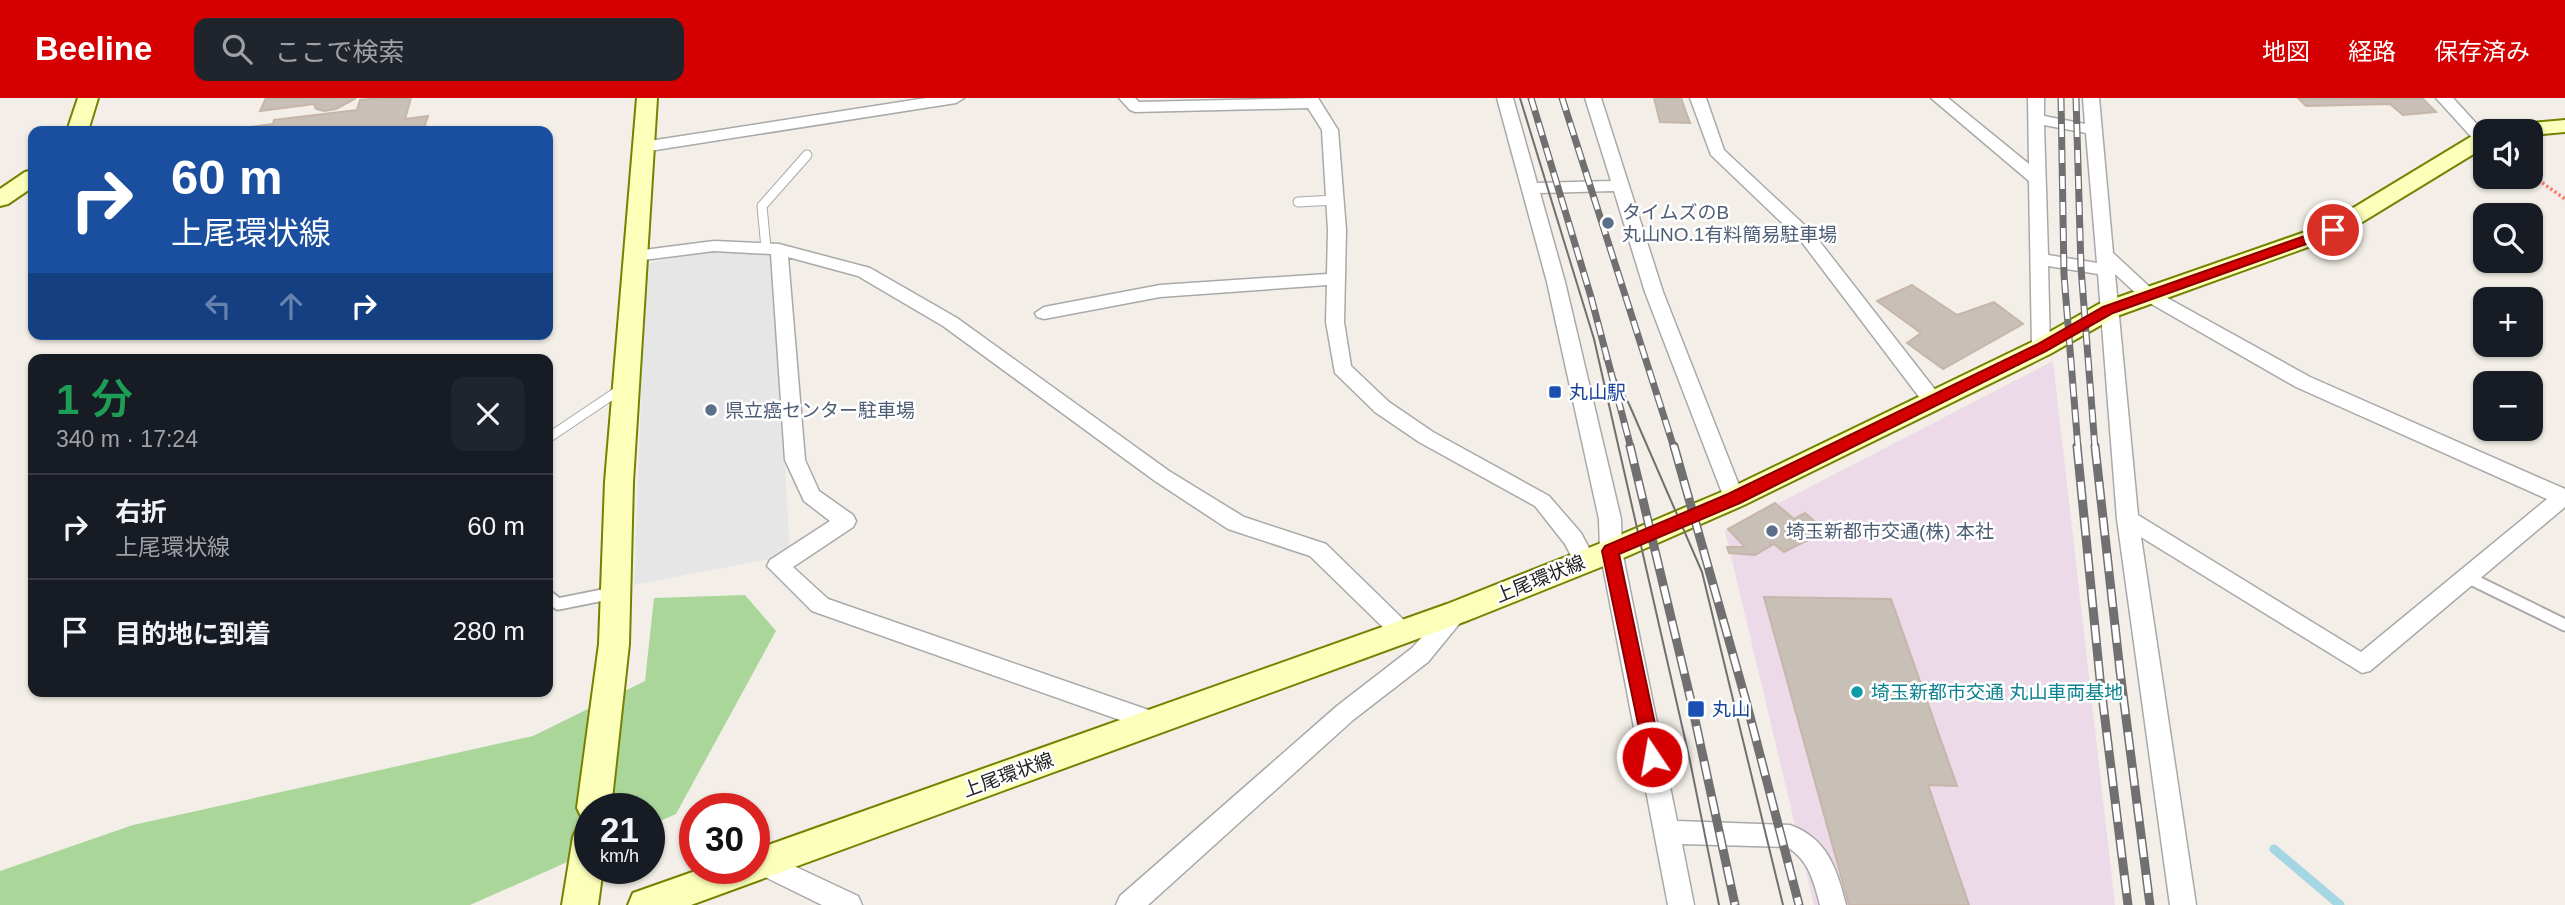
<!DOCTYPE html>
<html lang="ja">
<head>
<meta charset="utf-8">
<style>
  :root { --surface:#171b24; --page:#20242c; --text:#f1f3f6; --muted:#9ea1a6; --line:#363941; --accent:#d40001 }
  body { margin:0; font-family:Helvetica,"Noto Sans JP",sans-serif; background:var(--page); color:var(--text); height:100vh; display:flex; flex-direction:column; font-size:26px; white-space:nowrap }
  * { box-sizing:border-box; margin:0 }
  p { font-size:23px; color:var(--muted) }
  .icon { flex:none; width:38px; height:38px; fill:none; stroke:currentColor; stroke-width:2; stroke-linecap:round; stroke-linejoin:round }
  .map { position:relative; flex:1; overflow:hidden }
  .details { position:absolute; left:28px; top:256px; width:525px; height:343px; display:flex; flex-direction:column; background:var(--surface); border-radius:14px; box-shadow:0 2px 5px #0004 }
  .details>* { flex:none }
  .banner { position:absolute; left:28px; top:28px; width:525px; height:214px; border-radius:14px; box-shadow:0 2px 5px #0004; background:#1a4fa0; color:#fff; overflow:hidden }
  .tools { position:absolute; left:2473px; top:21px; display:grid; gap:14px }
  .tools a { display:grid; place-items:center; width:70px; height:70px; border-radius:14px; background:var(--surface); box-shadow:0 2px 5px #0004; font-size:35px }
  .speed { position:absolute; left:574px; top:695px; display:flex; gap:14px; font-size:35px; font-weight:700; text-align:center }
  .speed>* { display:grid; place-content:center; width:91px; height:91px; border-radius:50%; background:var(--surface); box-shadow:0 2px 5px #0004; line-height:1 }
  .speed small { font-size:18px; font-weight:400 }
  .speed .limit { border:10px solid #d22; background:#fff; color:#111 }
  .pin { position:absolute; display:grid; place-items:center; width:60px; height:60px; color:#fff; margin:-30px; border:4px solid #fff; border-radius:50%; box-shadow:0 2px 7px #0007 }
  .me { position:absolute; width:77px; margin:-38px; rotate:348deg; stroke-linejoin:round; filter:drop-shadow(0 0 5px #0008) }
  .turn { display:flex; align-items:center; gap:24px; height:147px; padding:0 28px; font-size:32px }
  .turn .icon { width:91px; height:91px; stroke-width:2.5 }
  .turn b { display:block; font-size:49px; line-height:60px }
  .lanes { display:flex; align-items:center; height:66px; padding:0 28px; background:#0003; justify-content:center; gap:35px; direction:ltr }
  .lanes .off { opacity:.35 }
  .round { display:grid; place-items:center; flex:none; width:74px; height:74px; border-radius:14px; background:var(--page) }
  .summary { display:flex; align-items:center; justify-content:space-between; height:119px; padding:0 28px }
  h1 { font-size:42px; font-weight:600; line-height:52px; color:#1e9e55 }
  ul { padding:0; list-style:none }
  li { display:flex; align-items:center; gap:21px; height:105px; padding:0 28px; border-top:2px solid var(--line) }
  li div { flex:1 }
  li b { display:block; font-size:26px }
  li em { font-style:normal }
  header { display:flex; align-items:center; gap:42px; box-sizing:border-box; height:98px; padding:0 35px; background:var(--accent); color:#fff }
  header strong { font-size:33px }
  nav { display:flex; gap:38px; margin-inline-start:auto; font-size:24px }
  .search { width:490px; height:63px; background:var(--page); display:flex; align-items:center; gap:18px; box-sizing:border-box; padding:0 24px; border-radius:14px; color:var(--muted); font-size:26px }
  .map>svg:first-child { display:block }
  .industrial { fill:#ecdae9 }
  .forest { fill:#abd699 }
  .parking { fill:#e6e6e6 }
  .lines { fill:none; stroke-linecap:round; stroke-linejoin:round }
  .stream { stroke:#a5d6e4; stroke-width:9 }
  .building { fill:#c8bfb7; stroke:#c6b6a9; stroke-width:2 }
  .lane-far1-casing { stroke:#a9a9a9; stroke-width:11 }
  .lane-casing { stroke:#a9a9a9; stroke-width:15 }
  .street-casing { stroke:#a9a9a9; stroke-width:3 }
  .secondary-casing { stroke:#748200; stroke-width:4 }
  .path { stroke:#ff7b6d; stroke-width:3.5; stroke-dasharray:2.5 2.5; stroke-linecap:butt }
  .lane-far1 { stroke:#fff; stroke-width:9 }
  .lane { stroke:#fff; stroke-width:11 }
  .street { fill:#fff; fill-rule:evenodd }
  .secondary { fill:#fcffba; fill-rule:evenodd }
  .tram { stroke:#707070; stroke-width:2 }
  .rail-far1-casing { stroke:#707070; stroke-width:7 }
  .rail-casing { stroke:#707070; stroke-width:9 }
  .rail-far1 { stroke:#fff; stroke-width:4.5; stroke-dasharray:13; stroke-linecap:butt }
  .rail { stroke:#fff; stroke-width:6; stroke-dasharray:18; stroke-linecap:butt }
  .route { fill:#d40001; stroke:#8a0001; stroke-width:2 }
  .service-dot { fill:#5c6f8a; stroke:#fff; stroke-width:2.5 }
  .transit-dot { fill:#1a4fb4; stroke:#fff; stroke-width:2.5 }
  .culture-dot { fill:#0f9aa8; stroke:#fff; stroke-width:2.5 }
  .labels { text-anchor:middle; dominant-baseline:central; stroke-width:5; stroke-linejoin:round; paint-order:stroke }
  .service-label { font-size:19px; fill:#4e5e75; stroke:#fff; text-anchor:start }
  .transit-label { font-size:19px; fill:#164399; stroke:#fff; text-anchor:start }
  .street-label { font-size:19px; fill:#222; stroke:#fff }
  .culture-label { font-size:19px; fill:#0d838f; stroke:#fff; text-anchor:start }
</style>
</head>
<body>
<header>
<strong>Beeline</strong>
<div class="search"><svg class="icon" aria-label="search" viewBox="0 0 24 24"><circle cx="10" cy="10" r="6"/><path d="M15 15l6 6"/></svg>ここで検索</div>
<nav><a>地図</a><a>経路</a><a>保存済み</a></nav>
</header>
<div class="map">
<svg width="2565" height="807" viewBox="0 0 2565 807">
  <rect width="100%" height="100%" fill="#f3efe8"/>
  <path class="industrial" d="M2053 263 2115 807H1814L1725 433Z"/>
  <path class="forest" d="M745 497 776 533 676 716 649 728V710H590V754L470 807H0V773L133 727 533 638 645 583 654 500Z"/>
  <path class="parking" d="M696 154 773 155 790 457 634 487 646 166Z"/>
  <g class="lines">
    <path class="stream" d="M2274 751 2340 807"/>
  </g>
  <path class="building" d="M266 0H356L336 11 324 13 316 11 314 6 260 13Z
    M378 0H411L405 21 428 18 423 33H219L273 26 274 22 357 12 360 2Z
    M1654 0H1681L1690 25 1660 24Z
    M2298 0 2423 1 2436 14 2403 17 2390 6 2306 8Z
    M1912 187 1957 217 1994 204 2023 226 1943 271 1907 245 1921 235 1877 203Z
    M1775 405 1794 421 1805 415 1826 433 1784 454 1774 446 1755 457 1729 455 1727 449H1745L1728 431Z
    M1764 499 1891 501 1957 688 1928 687 1969 807H1849Z"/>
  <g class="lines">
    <defs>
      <path id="lane-far1" d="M1298 104 1335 102
        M766 150 762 108 807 57
        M548 340 624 289"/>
      <path id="lane" d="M2467 479 2565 527
        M548 498 558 506 613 495"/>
      <path id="street" d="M926 0H964L956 5 643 54 635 49 643 44Z
        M1119 0H1135L1139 4 1318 0 1338 32 1346 132 1344 224 1351 268 1389 304 1433 334 1549 398 1581 435 1596 463 1593 469 1585 471 1577 469 1565 446 1535 408 1419 344 1375 314 1335 275 1326 224 1327 187 1160 199 1044 221 1037 219 1035 215 1044 209 1160 187 1327 176 1328 132 1322 32 1308 10 1135 14 1130 12Z
        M1497 0H1513L1537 85 1611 83 1585 0H1601L1663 194 1744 400 1741 405 1734 408 1727 405 1724 400 1645 194 1614 93 1540 95 1565 184 1621 421 1622 453 1677 723 1790 727C1827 740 1837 771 1846 807H1820C1814 784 1809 762 1787 749L1682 746 1694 807H1668L1600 453 1599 421 1547 184Z
        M1690 0H1706L1724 52 1813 135 1940 298 1943 303 1940 308H1926L1801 143 1711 57Z
        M1931 0H1948L2029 66 2028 0H2044V18L2085 26 2083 0H2099L2113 155 2153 192 2310 279 2565 391V409L2370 573 2362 575 2141 439 2196 807H2170L2117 421 2098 176 2048 168 2050 250 2048 254H2034L2032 250 2029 83ZM2044 27 2086 35 2097 165 2048 157ZM2115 176 2141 200 2296 289 2547 401 2361 554 2138 417Z
        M2436 0H2453L2485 35V45L2476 44Z
        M714 143 779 146 870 170 957 220 1169 373 1244 419 1326 446 1410 528 1413 534 1410 540 1402 543 1394 540 1310 458 1228 431 1155 383 943 228 858 178 788 159 805 362 819 393 853 417 856 423 853 429 793 469 828 501 1163 617 1166 624 1163 631 1154 634 812 513 767 468 770 462 830 423 804 403 785 362 771 156 714 153 636 163 627 158 636 153Z
        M1458 505 1466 508 1469 514 1428 564 1353 622 1148 807H1116L1120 798 1337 608 1412 550 1450 508Z
        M762 753 858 798 862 807H822L753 773 754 756Z"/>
      <path id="secondary" d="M78 0H98L88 33H67Z
        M637 0H657L633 384 629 546 611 710H590V723L582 720 577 710 599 546 605 384Z
        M2565 22V34L2530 37V33H2499L2503 29 2510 27Z
        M2485 34V49L2341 137 2117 218 2050 256 1744 407 1621 461 1469 522 691 807H628L633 795 704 770H754V752L1447 506 1601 445 1724 393 2032 244 2099 206 2325 127 2477 35Z
        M33 72V89L8 106 0 108V91L25 74Z
        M590 724V770H603L598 807H562L573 739 578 728Z"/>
    </defs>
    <use href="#lane-far1" class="lane-far1-casing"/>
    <use href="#lane" class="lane-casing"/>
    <use href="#street" class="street-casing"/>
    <use href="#secondary" class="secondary-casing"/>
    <path class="path" d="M2530 76 2565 101"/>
    <use href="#lane-far1" class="lane-far1"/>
    <use href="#lane" class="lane"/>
    <use href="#street" class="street"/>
    <use href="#secondary" class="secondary"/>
    <path class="tram" d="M1520 0 1594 241 1690 663 1719 807
      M1604 260 1629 306 1702 474 1783 807"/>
    <defs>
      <path id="rail-far1" d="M1531 0 1591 199 1631 350
        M1562 0 1674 350
        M2061 0 2064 177 2078 350
        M2076 0 2081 170 2095 350"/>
      <path id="rail" d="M1630 348 1691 603 1735 807
        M1674 348 1746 603 1799 807
        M2077 348 2100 581 2128 807
        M2095 348 2120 573 2150 807"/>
    </defs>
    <use href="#rail-far1" class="rail-far1-casing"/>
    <use href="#rail" class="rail-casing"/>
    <use href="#rail-far1" class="rail-far1"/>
    <use href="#rail" class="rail"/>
  </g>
  <path class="route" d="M2333 128 2337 129V135L2113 215 2046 253 1740 405 1619 456 1662 659 1659 664 1652 667 1646 664 1602 453 1605 448 1728 396 2036 247 2103 209Z"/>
  <g class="service-dot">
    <circle cx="1608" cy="125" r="7"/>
    <circle cx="711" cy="312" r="7"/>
    <circle cx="1772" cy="433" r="7"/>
  </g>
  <g class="transit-dot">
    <rect x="1548" y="287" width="14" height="14" rx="3.5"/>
    <rect x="1687" y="602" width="18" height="18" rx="3.5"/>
  </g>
  <circle class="culture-dot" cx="1857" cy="594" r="7"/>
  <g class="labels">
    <g class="service-label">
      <text x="1622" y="114">タイムズのB<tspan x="1622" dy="22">丸山NO.1有料簡易駐車場</tspan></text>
      <text x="725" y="312">県立癌センター駐車場</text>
      <text x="1786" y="433">埼玉新都市交通(株) 本社</text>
    </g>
    <g class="transit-label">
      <text x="1569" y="294">丸山駅</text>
      <text x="1712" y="611">丸山</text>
    </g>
    <g class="street-label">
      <text transform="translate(1540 481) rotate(-22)">上尾環状線</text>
      <text transform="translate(1008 677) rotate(-20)">上尾環状線</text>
    </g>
    <g class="culture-label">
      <text x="1871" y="594">埼玉新都市交通 丸山車両基地</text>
    </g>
  </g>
</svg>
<div class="tools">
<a><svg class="icon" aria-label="sound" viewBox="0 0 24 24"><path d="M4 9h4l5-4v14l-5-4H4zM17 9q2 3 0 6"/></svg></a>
<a><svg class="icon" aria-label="search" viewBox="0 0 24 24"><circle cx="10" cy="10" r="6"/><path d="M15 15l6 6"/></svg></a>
<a>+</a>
<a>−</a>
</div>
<div class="speed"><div>21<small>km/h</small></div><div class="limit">30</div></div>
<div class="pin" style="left:2333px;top:132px;background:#d93025"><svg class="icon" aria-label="arrive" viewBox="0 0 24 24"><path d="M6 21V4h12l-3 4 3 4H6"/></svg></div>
<svg class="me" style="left:1652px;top:659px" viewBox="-20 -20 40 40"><circle r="17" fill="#d40001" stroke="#fff" stroke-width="3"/><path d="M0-11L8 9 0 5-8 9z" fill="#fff"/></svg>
<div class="banner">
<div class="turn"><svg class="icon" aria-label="right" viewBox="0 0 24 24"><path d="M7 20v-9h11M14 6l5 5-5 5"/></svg><div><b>60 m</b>上尾環状線</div></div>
<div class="lanes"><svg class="icon off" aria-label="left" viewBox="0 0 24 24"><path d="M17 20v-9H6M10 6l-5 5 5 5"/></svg><svg class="icon off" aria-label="ahead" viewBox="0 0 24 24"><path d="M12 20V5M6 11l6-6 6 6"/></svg><svg class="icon" aria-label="right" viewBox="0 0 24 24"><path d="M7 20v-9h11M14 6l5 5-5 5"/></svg></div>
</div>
<section class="details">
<div class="summary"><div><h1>1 分</h1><p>340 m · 17:24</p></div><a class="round"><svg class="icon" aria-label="close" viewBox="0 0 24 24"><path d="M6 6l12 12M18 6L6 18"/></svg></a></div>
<ul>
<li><svg class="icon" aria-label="right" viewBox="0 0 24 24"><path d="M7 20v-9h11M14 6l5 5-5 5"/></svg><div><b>右折</b><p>上尾環状線</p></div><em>60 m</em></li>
<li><svg class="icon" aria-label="arrive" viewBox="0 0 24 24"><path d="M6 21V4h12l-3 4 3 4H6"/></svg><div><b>目的地に到着</b></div><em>280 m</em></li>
</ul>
</section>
</div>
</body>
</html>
